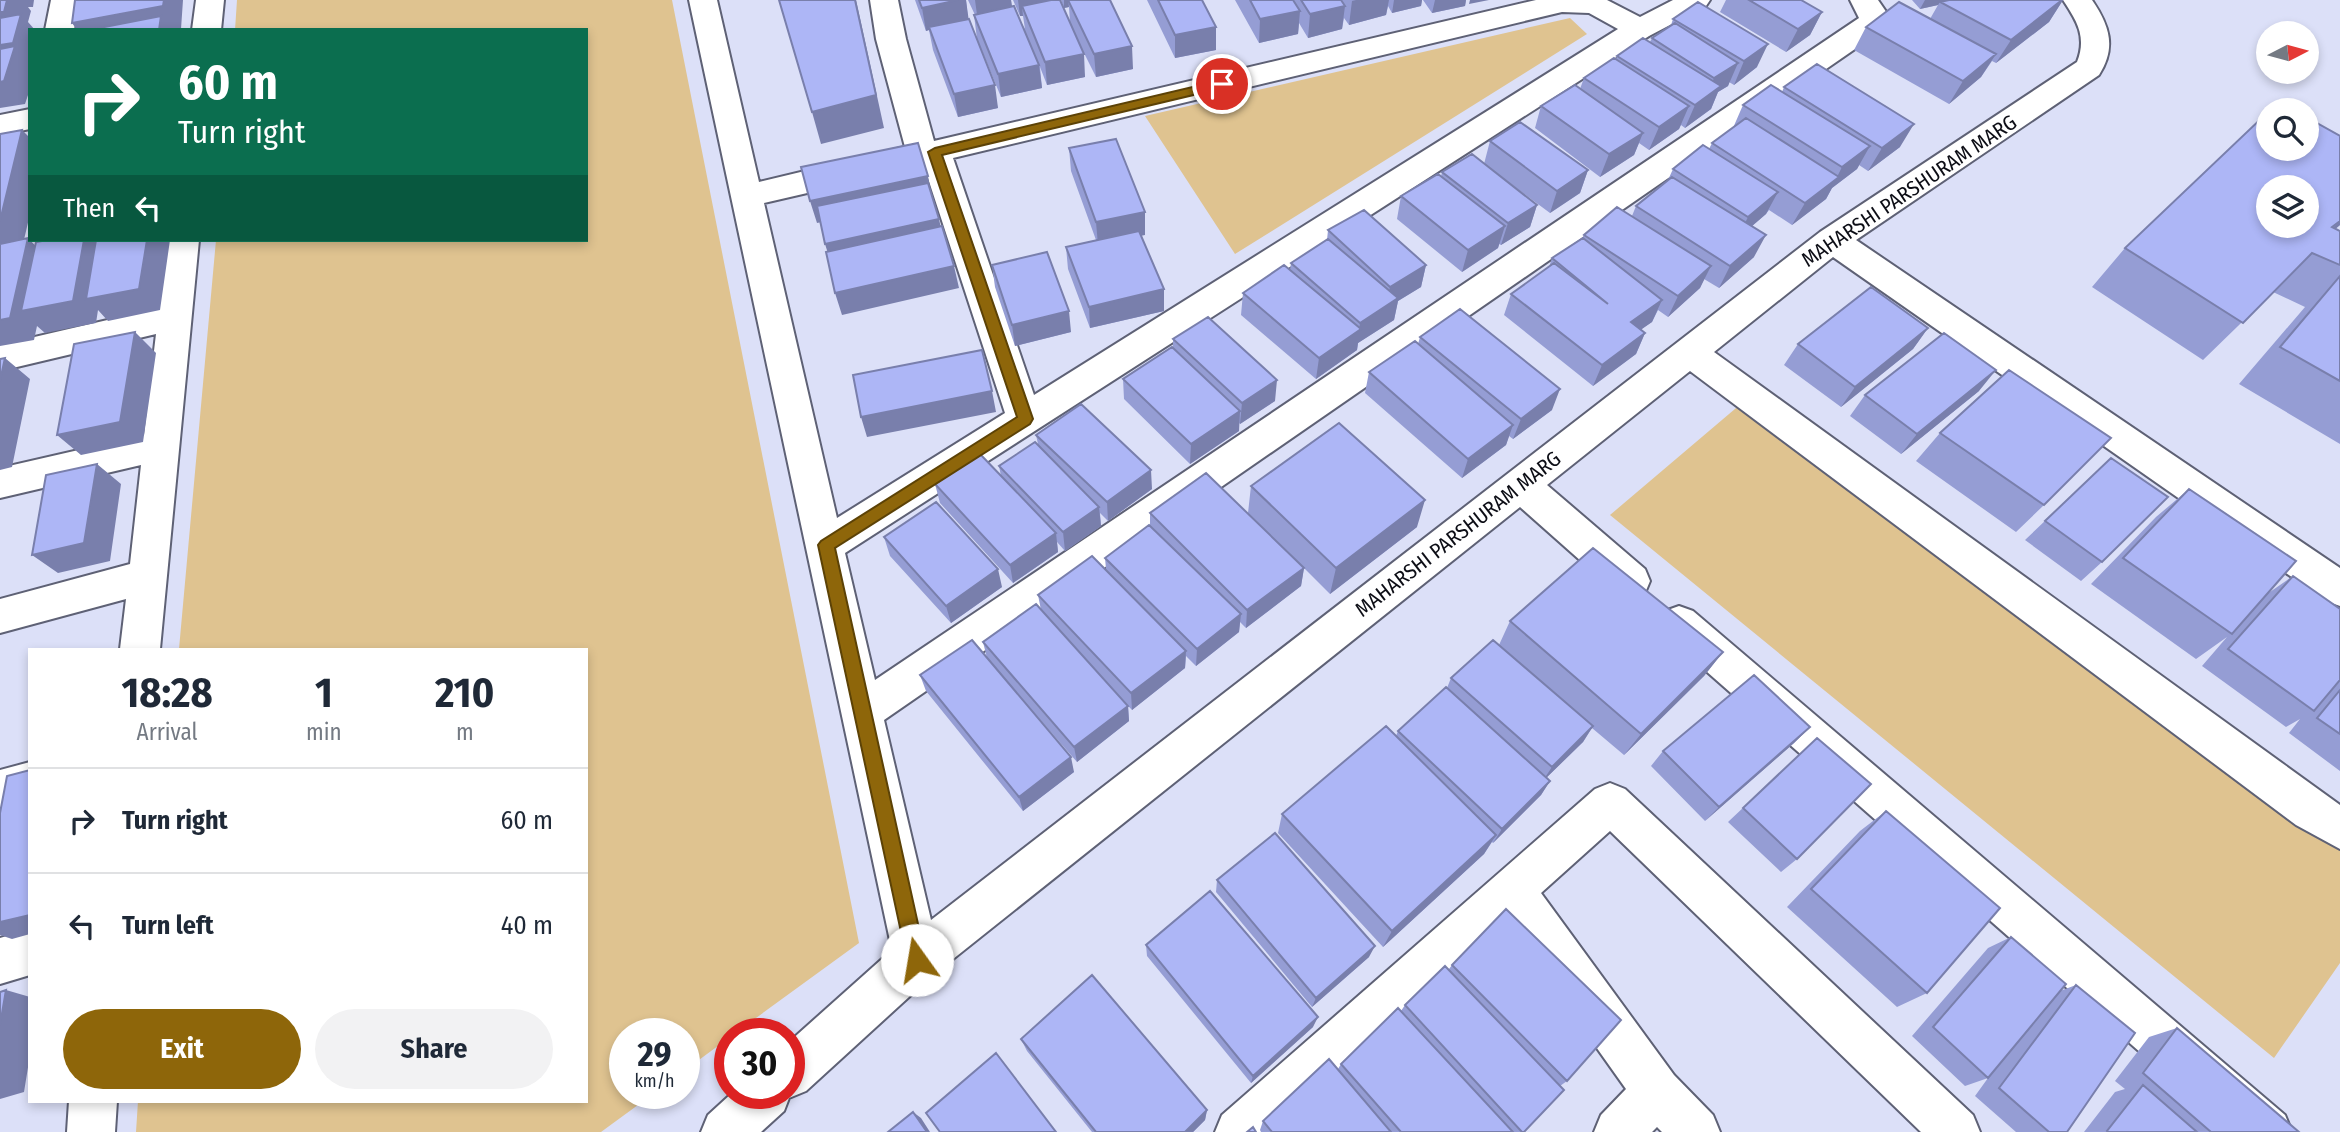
<!DOCTYPE html>
<html lang="en">
<head>
<meta charset="utf-8">
<style>
  :root { --surface:#fff; --page:#f2f2f3; --text:#1f2937; --muted:#747a83; --line:#e0e1e3; --accent:#8e660a }
  body { margin:0; font-family:"Fira Sans Condensed",sans-serif; background:var(--page); color:var(--text); height:100vh; display:flex; flex-direction:column; font-size:26px; white-space:nowrap }
  * { box-sizing:border-box; margin:0 }
  p { font-size:23px; color:var(--muted) }
  .icon { flex:none; width:38px; height:38px; fill:none; stroke:currentColor; stroke-width:2; stroke-linecap:round; stroke-linejoin:round }
  .map { position:relative; flex:1; overflow:hidden }
  .details { position:absolute; left:28px; top:648px; width:560px; height:455px; display:flex; flex-direction:column; background:var(--surface); border-radius:0px; box-shadow:0 4px 10px #0003 }
  .details>* { flex:none }
  .top-card { position:absolute; left:28px; top:28px; width:560px; height:214px; border-radius:0px; box-shadow:0 4px 10px #0003; background:#0b6e4f; color:#fff; overflow:hidden }
  .needle { width:46px; rotate:84deg }
  .controls { position:absolute; left:2256px; top:21px; display:grid; gap:14px }
  .controls a { display:grid; place-items:center; width:63px; height:63px; border-radius:50%; background:var(--surface); box-shadow:0 4px 10px #0003; font-size:35px }
  .speed { position:absolute; left:609px; top:1018px; display:flex; gap:14px; font-size:35px; font-weight:700; text-align:center }
  .speed>* { display:grid; place-content:center; width:91px; height:91px; border-radius:50%; background:var(--surface); box-shadow:0 4px 10px #0003; line-height:1 }
  .speed small { font-size:18px; font-weight:400 }
  .speed .limit { border:10px solid #d22; background:#fff; color:#111 }
  .pin { position:absolute; display:grid; place-items:center; width:60px; height:60px; color:#fff; margin:-30px; border:4px solid #fff; border-radius:50%; box-shadow:0 2px 7px #0007 }
  .me { position:absolute; width:77px; margin:-38px; rotate:347deg; stroke-linejoin:round; filter:drop-shadow(0 0 5px #0008) }
  .turn { display:flex; align-items:center; gap:24px; height:147px; padding:0 35px; font-size:32px }
  .turn .icon { width:91px; height:91px; stroke-width:2.5 }
  .turn b { display:block; font-size:49px; line-height:60px }
  .then { display:flex; align-items:center; height:66px; padding:0 35px; background:#0003; gap:14px; font-size:26px }
  .eta { display:flex; justify-content:space-evenly; align-items:center; height:119px; text-align:center }
  .eta b { font-size:42px; font-weight:700; line-height:49px }
  .primary-button { display:flex; gap:14px; margin-top:auto; padding:14px 35px }
  .primary-button a { flex:1; height:80px; border-radius:42px; background:var(--accent); color:#fff; font-size:28px; font-weight:700; line-height:80px; text-align:center }
  .primary-button a+a { background:var(--page); color:var(--text) }
  ul { padding:0; list-style:none }
  li { display:flex; align-items:center; gap:21px; height:105px; padding:0 35px; border-top:2px solid var(--line) }
  li div { flex:1 }
  li b { display:block; font-size:26px }
  li em { font-style:normal }
  .map>svg:first-child { display:block }
  .green { fill:#dfc390 }
  .lines { fill:none; stroke-linecap:round; stroke-linejoin:round }
  .minor-casing { stroke:#5e6175; stroke-width:4 }
  .minor { fill:#fff; fill-rule:evenodd }
  .wall { fill:#959dd4 }
  .shaded-wall { fill:#797fac }
  .building { fill:#adb6f6; stroke:#797fac; stroke-width:2; fill-rule:evenodd }
  .route { fill:#8e660a; stroke:#5c4206; stroke-width:2 }
  .labels { text-anchor:middle; dominant-baseline:central; stroke-width:6; stroke-linejoin:round; paint-order:stroke }
  .street-label { font-size:21px; fill:#0c0d15; stroke:#fff }
</style>
</head>
<body>
<div class="map">
<svg width="2340" height="1132" viewBox="0 0 2340 1132">
  <rect width="100%" height="100%" fill="#dce0f8"/>
  <path class="green" d="M237 0H672L859 943 734 1034H730V1037L684 1071V1034H625V1094H653L601 1132H136L138 1101H586V649H179L216 240H586V30H235Z
    M1570 18 1587 34 1235 254 1145 116Z
    M1762 386 2340 806V963L2274 1058 1610 515Z"/>
  <g class="lines">
    <defs>
      <path id="minor" d="M51 0H79L74 30H45Z
        M196 0H224L221 30H192Z
        M689 0H717L759 182 905 147 876 39 870 0H898L906 39 934 141 1536 0H1607L1640 17 1673 0H1710L1706 6 1649 36 845 553 875 680 1859 18 1850 0H1878L1889 16 1881 31 884 720 931 920 1820 232 2077 62C2087 37 2077 21 2063 0H2092C2109 25 2117 47 2099 75L1856 240 2340 568V606L2326 601 1833 257 1714 352 2340 805V849L2296 825 1690 371 1547 485 1645 569 1650 581 1645 593 1631 598 1617 593 1520 507 933 975 806 1091 789 1098 784 1111 761 1132H701L708 1115 731 1094H789V1042L892 950ZM1562 12 1589 13 1618 29 1034 395 953 158ZM924 166 1005 413 837 518 764 203Z
        M30 109V129L0 135V115Z
        M167 240H199L160 649H120L126 599 0 633V599L130 564 141 465 0 498V468L144 435 156 334 0 371V345L159 308Z
        M1679 606 1693 611 2285 1115 2292 1132H2231L1665 635 1659 623 1665 611Z
        M30 762V802L0 810V770Z
        M1610 783 1625 789 1973 1115 1980 1132H1921L1610 831 1541 893 1674 1075 1713 1115 1720 1132H1662L1657 1127 1652 1132H1594L1601 1115 1626 1089 1508 923 1275 1132H1215L1222 1115 1595 789Z
        M30 929V975L0 984V938Z
        M69 1101H117L115 1132H67Z"/>
    </defs>
    <use href="#minor" class="minor-casing"/>
    <use href="#minor" class="minor"/>
  </g>
  <path class="wall" d="M915 0H966L968 19 998 108 958 117 933 50 929 30 926 31Z
    M968 0H1011L1012 7 1025 29 1023 16H1020L1013 0H1060L1070 23 1069 7 1064 8 1061 0H1110L1133 69 1096 77 1075 35 1085 77 1047 85 1040 67 1042 88 1001 97 977 39 974 15H975Z
    M1147 0H1202L1216 50 1175 58Z
    M1235 0H1422L1421 6 1392 13 1388 6 1386 15 1349 25 1344 18 1342 29 1308 38 1299 23 1298 34 1259 43Z
    M1423 0H1466L1465 6 1432 13Z
    M1726 0H1801L1822 12 1810 35 1786 52 1720 12Z
    M1912 0H2063L2049 22 1996 63 1992 61 1981 77 1949 104 1854 50 1866 27 1930 19 1938 5 1920 9Z
    M1673 19 1757 67 1734 85 1729 82 1728 86 1718 92 1711 109 1685 128 1681 125 1679 129 1649 150 1639 143 1634 155 1600 177 1535 128 1541 106 1580 89 1584 78 1616 59 1617 56 1650 42 1652 38 1671 25Z
    M1784 87 1900 147 1868 171 1859 165 1857 169 1832 188 1826 199 1792 225 1769 210 1766 214 1752 226 1754 257 1719 288 1704 279 1700 288 1668 317 1658 310 1652 322 1641 329 1645 333 1636 354 1593 386 1504 315 1511 294 1549 267 1552 258 1582 239 1584 235 1632 216 1636 206 1668 180 1673 169 1709 149 1712 143 1733 128 1743 105 1782 92Z
    M2340 136V225L2335 229 2340 231V444L2239 384 2305 307 2273 292 2203 360 2092 287 2125 248Z
    M1490 141 1588 170 1580 193 1550 213 1503 178 1537 205 1530 227 1501 245 1499 244 1498 248 1462 272 1397 219 1401 196 1441 177 1442 172 1484 164Z
    M1069 148 1145 235H1141L1164 289V311L1090 328 1068 269 1066 247 1096 240 1071 171Z
    M1328 230 1426 265 1421 287 1398 301 1394 320 1358 343 1357 350 1316 379 1241 315 1243 293 1290 270 1291 263 1327 240Z
    M992 265 1071 332 1015 346 995 287Z
    M1928 328 1913 349 1841 407 1784 365 1798 344Z
    M1420 337 1552 410 1513 439 1509 436 1506 445 1462 478 1365 393 1369 372 1418 344Z
    M1173 339 1275 401 1240 424 1239 423V431L1190 464 1124 399 1123 379 1173 348Z
    M1979 391 1901 454 1850 416 1865 395Z
    M1940 433 2044 505 2016 532 1916 461Z
    M1036 435 1152 489 1108 521 1100 513 1101 526 1065 551 1057 542 1058 552 1013 583 940 503 935 484 1001 476 999 466 1038 444Z
    M2111 458 2102 562 2081 581 2025 540Z
    M1251 486 1417 527 1330 594 1304 568 1301 586 1246 628 1240 622 1239 632 1196 666 1186 656 1185 668 1132 710 1114 691 1128 706 1129 721 1077 762 1036 715 1074 772 1023 811 926 691 920 675 987 658 983 642 1041 610 1038 595 1106 569 1105 558 1150 526V513H1248Z
    M2189 489 2267 594 2293 576 2340 609V771L2289 733 2300 719 2286 727 2202 666 2227 637 2196 659 2091 584 2156 517Z
    M884 537 1002 587 951 623 890 556Z
    M1510 621 1723 652 1704 676 1624 755 1592 728 1583 742 1547 777 1550 781 1541 795 1493 843 1492 842 1484 854 1383 947 1278 833 1282 814 1396 736 1398 731 1447 688 1451 678 1499 645Z
    M1810 727 1794 743 1705 821 1651 766 1663 751Z
    M1817 738 1797 859 1781 872 1728 822Z
    M1886 811 1927 993 1897 1007 1787 907 1860 831Z
    M1217 880 1369 957 1312 1007 1216 892Z
    M2011 937 2060 991 2076 985 2067 1132H2016L1975 1096 1988 1078 1965 1086 1912 1036 1988 948Z
    M1146 945 1313 1027 1251 1083 1147 956Z
    M1452 965 1567 1081 1560 1086 1522 1132H1261L1260 1130 1263 1121 1338 1069 1341 1064 1401 1011 1405 1005 1449 969Z
    M2177 1028 2299 1132H2084L2115 1092 2125 1089 2115 1081 2149 1037Z
    M1021 1039 1207 1110 1205 1120 1193 1132H1092L1027 1051Z"/>
  <path class="shaded-wall" d="M0 0H34L33 7H28L31 11 28 22 35 30H30V89L25 104 0 108Z
    M164 0H183L181 29 77 30 72 23Z
    M856 0 884 128 821 144 812 112Z
    M958 0H966L969 22 929 27V30L926 31 922 8Z
    M975 0H1011L1013 14 978 22Z
    M1018 0H1055L1022 6 1023 16H1020Z
    M1064 0H1096H1068L1069 7 1064 8Z
    M1356 0H1389L1386 15 1349 25 1352 1Z
    M1394 0H1422L1421 6 1392 13Z
    M1435 0H1466L1465 6 1432 13Z
    M1470 0H1489L1469 4Z
    M1925 0H1962L1940 2 1938 5 1920 9Z
    M2062 0H2063L2049 22 1996 63 2011 40Z
    M1345 6 1342 29 1308 38 1310 14Z
    M1300 11 1298 34 1259 43 1260 19Z
    M1822 12 1810 35 1786 52 1798 29Z
    M1216 27V50L1175 58V35Z
    M1768 44 1757 67 1734 85 1744 61Z
    M1132 46 1133 69 1096 77 1094 54Z
    M1084 54 1085 77 1047 85 1045 62Z
    M1996 54 1981 77 1949 104 1963 81Z
    M1738 63 1728 86 1718 92 1711 109 1685 128 1695 105 1706 97 1714 78Z
    M1039 65 1042 88 1001 97 998 74Z
    M995 85 998 108 958 117 954 94Z
    M1689 106 1679 129 1649 150 1659 127Z
    M1914 124 1900 147 1868 171 1882 148Z
    M22 130 30 138V214L23 244 0 248V221Z
    M1643 133 1634 155 1600 177 1609 154Z
    M1870 146 1857 169 1832 188 1826 199 1792 225 1805 203 1836 179 1842 167Z
    M1588 170 1580 193 1550 213 1557 191Z
    M928 176 932 198 817 223 810 201Z
    M1778 192 1766 214 1737 239 1748 217Z
    M1537 205 1530 227 1501 245 1508 223Z
    M1145 212V235L1098 245 1096 222Z
    M939 219 944 242 832 266 825 244Z
    M2340 221V225L2292 266Z
    M1505 226 1498 248 1462 272 1468 250Z
    M1766 235 1754 257 1719 288 1730 266Z
    M28 238 50 261 84 240H93L107 255 147 240H170L160 310 108 321 98 310 96 323 45 333 37 326 34 340 0 346V320Z
    M1426 265 1421 287 1398 301 1394 320 1358 343 1357 350 1316 379 1319 358 1359 330 1360 323 1385 307 1390 287Z
    M954 266 959 288 842 315 835 293Z
    M1711 266 1700 288 1668 317 1678 296Z
    M1164 289V311L1090 328 1089 307Z
    M1662 300 1652 322 1622 343 1631 322Z
    M1069 311 1071 332 1015 346 1012 325Z
    M1928 328 1913 349 1841 407 1855 387Z
    M135 332 156 353 143 442 81 455 57 435Z
    M1645 333 1636 354 1593 386 1602 365Z
    M5 358 30 379 12 467 0 470V381Z
    M1996 370 1979 391 1901 454 1917 434Z
    M1277 380 1275 401 1240 424 1242 403Z
    M1560 389 1552 410 1513 439 1521 419Z
    M992 391 996 412 867 437 861 417Z
    M1240 411 1239 431 1190 464 1191 444Z
    M1513 425 1506 445 1462 478 1468 459Z
    M97 464 121 484 110 561 58 573 32 555Z
    M1151 470 1152 489 1108 521 1107 502Z
    M1425 500 1417 527 1330 594 1336 568Z
    M1099 507 1101 526 1065 551 1063 532Z
    M1056 533 1058 552 1013 583 1010 565Z
    M1304 568 1301 586 1246 628 1247 610Z
    M998 569 1002 587 951 623 946 606Z
    M1241 614 1239 632 1196 666 1197 649Z
    M1186 651 1185 668 1132 710 1131 693Z
    M1723 652 1704 676 1624 755 1641 734Z
    M1128 706 1129 721 1077 762 1074 747Z
    M1593 726 1583 742 1542 782 1552 767Z
    M1810 727 1794 743 1705 821 1719 807Z
    M1071 757 1074 772 1023 811 1019 797Z
    M1550 781 1541 795 1493 843 1502 829Z
    M1496 835 1484 854 1383 947 1392 931Z
    M30 915V934L12 939 0 935V922Z
    M1375 946 1369 957 1312 1007 1316 998Z
    M6 990 30 997V1055L24 1092 0 1099V1025Z
    M1318 1017 1313 1027 1251 1083 1253 1076Z
    M1207 1110 1205 1120 1193 1132H1185Z
    M913 1112 921 1118 930 1132H927Z"/>
  <path class="building" d="M0 0H7L4 12H0Z
    M75 0H164L163 6 72 23Z
    M779 0H855L876 95 812 112Z
    M919 0H958L922 8Z
    M1051 0H1060L1084 54 1045 62 1022 6Z
    M1068 0H1110L1132 46 1094 54Z
    M1158 0H1202L1216 27 1175 35Z
    M1250 0H1293L1300 11 1260 19Z
    M1301 0H1341L1345 6 1310 14Z
    M1749 0H1801L1822 12 1798 29Z
    M1949 0H2062L2011 40 1940 2Z
    M1698 2 1768 44 1744 61 1673 19Z
    M1899 2 1996 54 1963 81 1866 27Z
    M1014 6 1039 65 998 74 974 15Z
    M21 14 13 43 0 45V18Z
    M161 16 159 30H89Z
    M969 19 995 85 954 94 929 27Z
    M1675 23 1738 63 1714 78 1652 38Z
    M1643 38 1721 86 1695 105 1617 56Z
    M15 46 4 81 0 82V49Z
    M1614 58 1689 106 1659 127 1584 78Z
    M1817 64 1914 124 1882 148 1784 87Z
    M1575 85 1643 133 1609 154 1541 106Z
    M1771 85 1870 146 1842 167 1743 105Z
    M2279 101 2294 110H2269Z
    M2268 112V149H2306V117L2340 136V221L2332 227 2340 231V265L2312 253 2243 323 2125 248ZM2268 187H2306V226H2268Z
    M1746 118 1839 177 1805 203 1712 143Z
    M1520 122 1588 170 1557 191 1490 141Z
    M22 130 0 221V134Z
    M1116 139 1145 212 1096 222 1069 148Z
    M918 143 928 176 810 201 801 167Z
    M1703 145 1778 192 1748 217 1673 169Z
    M1472 154 1537 205 1508 223 1442 172Z
    M1438 174 1505 226 1468 250 1401 196Z
    M1672 177 1766 235 1730 266 1636 206Z
    M928 183 939 219 825 244 817 206Z
    M1617 207 1711 266 1678 296 1584 235Z
    M1364 210 1426 265 1390 287 1328 230Z
    M942 226 954 266 835 293 826 252Z
    M1139 231 1164 289 1089 307 1066 247Z
    M28 238 10 318 0 320V244Z
    M1583 238 1662 300 1631 322 1645 333 1602 365 1511 294 1554 263 1608 304 1552 258Z
    M1328 239 1398 298 1360 323 1291 263Z
    M48 240H84L73 301 21 311 36 242Z
    M96 240H147L139 289 86 299Z
    M1047 252 1069 311 1012 325 992 265Z
    M1284 265 1361 329 1319 358 1243 293Z
    M2340 276V381L2280 347Z
    M1871 287 1928 328 1855 387 1798 344Z
    M1460 309 1560 389 1521 419 1420 337Z
    M1208 317 1277 380 1242 403 1173 339Z
    M135 332 120 422 57 435 74 344Z
    M1944 333 1996 370 1917 434 1865 395Z
    M1415 341 1513 425 1468 459 1369 372Z
    M1172 347 1240 411 1191 444 1123 379Z
    M982 350 992 391 861 417 853 375Z
    M5 358 0 381V359Z
    M2009 370 2111 438 2044 505 1940 433Z
    M1081 404 1151 470 1107 502 1036 435Z
    M1339 423 1425 500 1336 568 1251 486Z
    M1035 442 1099 507 1063 532 999 466Z
    M980 454 1056 533 1010 565 935 484Z
    M2111 458 2168 497 2102 562 2045 521Z
    M97 464 84 543 32 555 46 475Z
    M1206 473 1304 568 1247 610 1150 513Z
    M2189 489 2296 561 2232 634 2123 558Z
    M936 502 998 569 946 606 884 537Z
    M1149 525 1241 614 1197 649 1105 558Z
    M1593 548 1723 652 1641 734 1510 621Z
    M1092 556 1186 651 1131 693 1038 595Z
    M2293 576 2340 609V680L2314 711 2228 649Z
    M1036 604 1128 706 1074 747 983 642Z
    M972 640 1071 757 1019 797 920 675Z
    M1493 640 1593 726 1552 767 1451 678Z
    M1754 675 1810 727 1719 807 1663 751Z
    M1446 687 1550 781 1502 829 1398 731Z
    M2340 690V734L2317 718Z
    M1386 726 1496 835 1392 931 1282 814Z
    M1817 738 1871 784 1797 859 1743 808Z
    M30 770V915L0 922V813L7 776Z
    M1886 811 2000 908 1927 993 1811 889Z
    M1275 833 1375 946 1316 998 1217 880Z
    M1210 891 1318 1017 1253 1076 1146 945Z
    M1506 909 1621 1020 1567 1081 1452 965Z
    M2011 937 2066 984 1988 1078 1933 1027Z
    M1445 966 1564 1090 1524 1132H1522L1405 1005Z
    M1092 975 1207 1110 1185 1132H1096L1021 1039Z
    M2076 985 2135 1033 2067 1132H2049L1999 1088Z
    M6 990 0 1025V992Z
    M1398 1008 1513 1132H1401L1341 1064Z
    M2177 1028 2299 1132H2211L2143 1073Z
    M996 1053 1056 1132H940L926 1113Z
    M1329 1059 1391 1132H1272L1263 1121Z
    M2143 1085 2197 1132H2108L2107 1131Z
    M913 1112 927 1132H888Z
    M1253 1127 1256 1132H1247Z"/>
  <path class="route" d="M1222 80 1229 84 1227 87 942 155 1033 419 1030 424 835 548 926 960 923 966 917 969 910 966 907 960 818 545 821 541 1017 417 928 152 935 148Z"/>
  <g class="labels">
    <g class="street-label">
      <text transform="translate(1909 191) rotate(-34)">MAHARSHI PARSHURAM MARG</text>
      <text transform="translate(1458 534) rotate(-38)">MAHARSHI PARSHURAM MARG</text>
    </g>
  </g>
</svg>
<div class="controls">
<a><svg class="needle" viewBox="-14 -14 28 28"><path d="M0-13l5 13h-10z" fill="#e53935"/><path d="M0 13l5-13h-10z" fill="#747a83"/></svg></a>
<a><svg class="icon" aria-label="search" viewBox="0 0 24 24"><circle cx="10" cy="10" r="6"/><path d="M15 15l6 6"/></svg></a>
<a><svg class="icon" aria-label="layers" viewBox="0 0 24 24"><path d="M12 4l9 5-9 5-9-5zM3 14l9 5 9-5"/></svg></a>
</div>
<div class="speed"><div>29<small>km/h</small></div><div class="limit">30</div></div>
<div class="pin" style="left:1222px;top:84px;background:#d93025"><svg class="icon" aria-label="arrive" viewBox="0 0 24 24"><path d="M6 21V4h12l-3 4 3 4H6"/></svg></div>
<svg class="me" style="left:917px;top:960px" viewBox="-20 -20 40 40"><circle r="19" fill="#fff"/><path d="M0-13L10 11 0 6-10 11z" fill="#8e660a"/></svg>
<div class="top-card">
<div class="turn"><svg class="icon" aria-label="right" viewBox="0 0 24 24"><path d="M7 20v-9h11M14 6l5 5-5 5"/></svg><div><b>60 m</b>Turn right</div></div>
<div class="then">Then<svg class="icon" aria-label="left" viewBox="0 0 24 24"><path d="M17 20v-9H6M10 6l-5 5 5 5"/></svg></div>
</div>
<section class="details">
<div class="eta">
<div><b>18:28</b><p>Arrival</p></div>
<div><b>1</b><p>min</p></div>
<div><b>210</b><p>m</p></div>
</div>
<ul>
<li><svg class="icon" aria-label="right" viewBox="0 0 24 24"><path d="M7 20v-9h11M14 6l5 5-5 5"/></svg><div><b>Turn right</b></div><em>60 m</em></li>
<li><svg class="icon" aria-label="left" viewBox="0 0 24 24"><path d="M17 20v-9H6M10 6l-5 5 5 5"/></svg><div><b>Turn left</b></div><em>40 m</em></li>
</ul>
<div class="primary-button"><a>Exit</a><a>Share</a></div>
</section>
</div>
</body>
</html>
